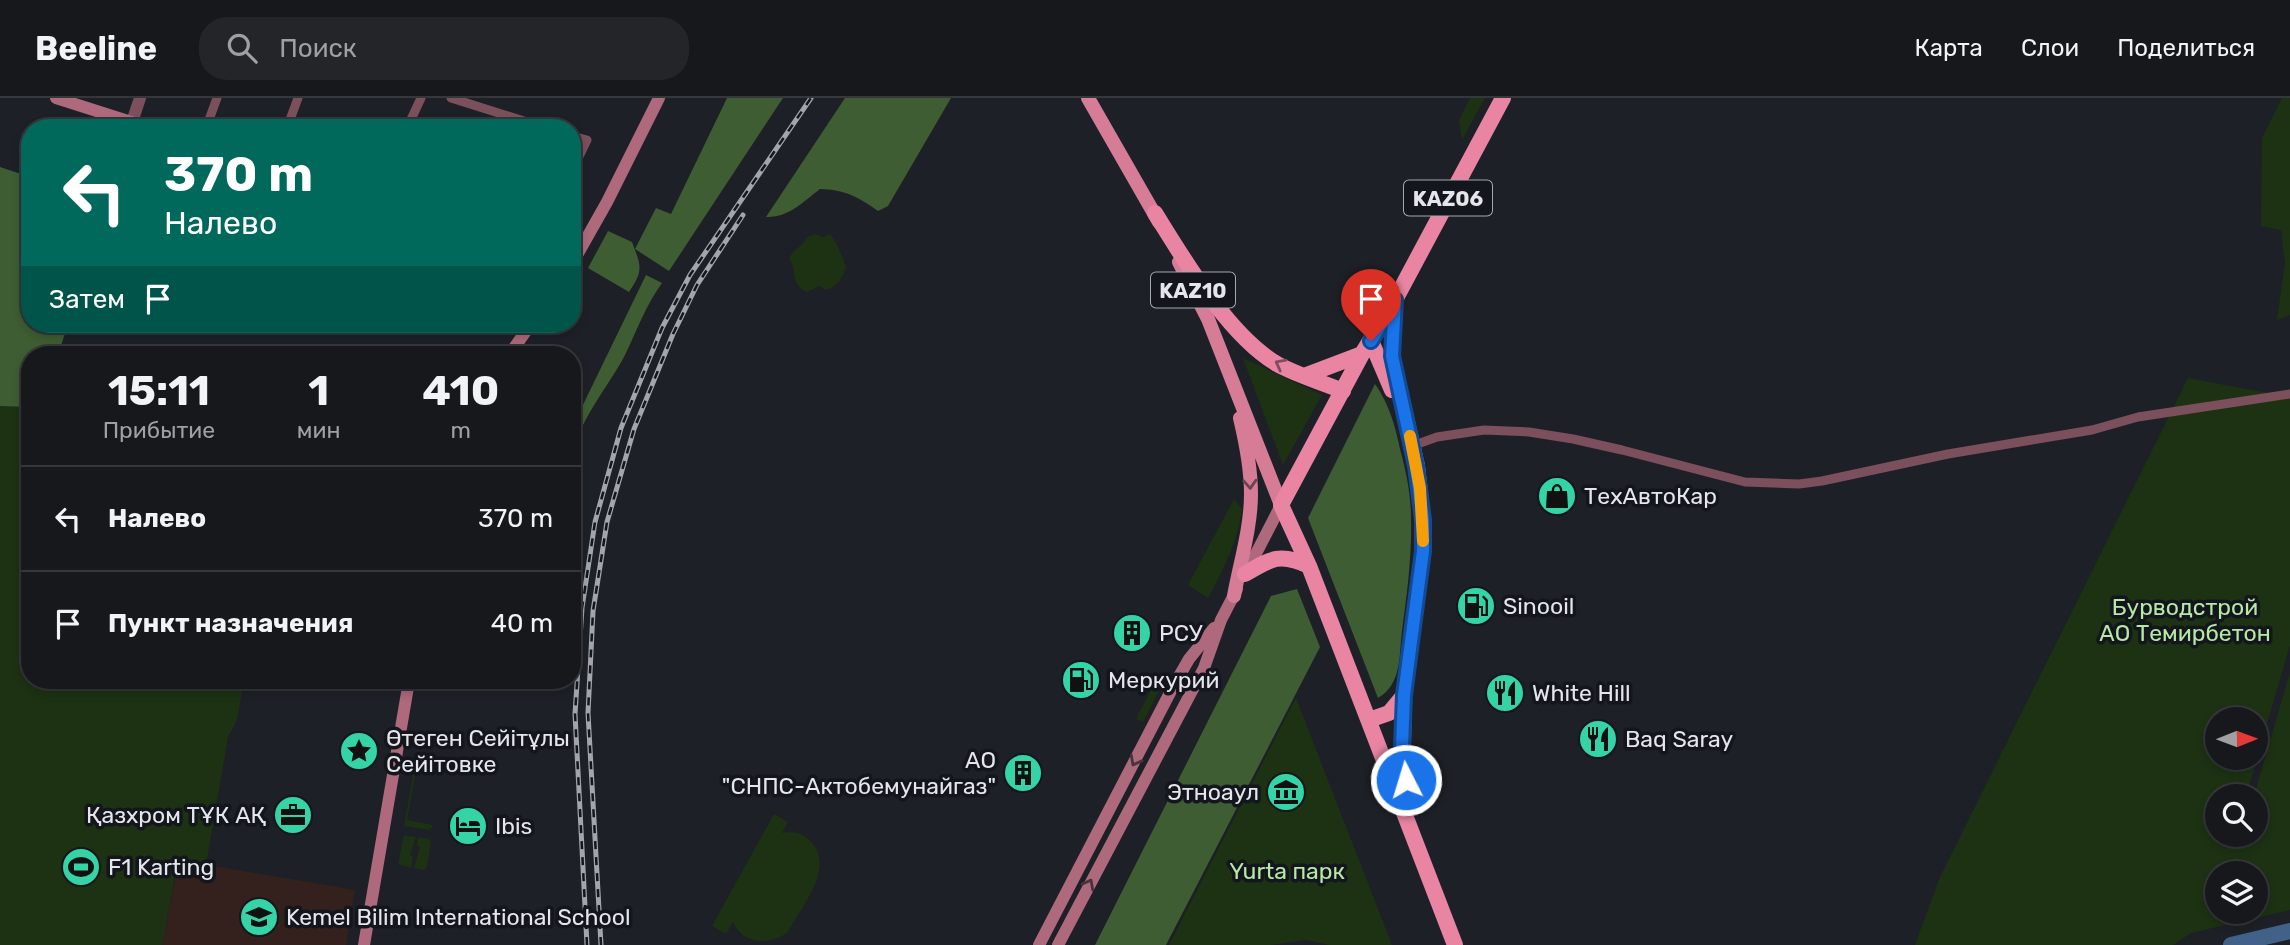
<!DOCTYPE html>
<html lang="ru">
<head>
<meta charset="utf-8">
<style>
  :root { --surface:#16181c; --page:#232529; --text:#f1f3f6; --muted:#9ea0a3; --line:#35373b }
  body { margin:0; font-family:Rubik,sans-serif; background:var(--page); color:var(--text); height:100vh; display:flex; flex-direction:column; font-size:26px; white-space:nowrap }
  * { box-sizing:border-box; margin:0 }
  p { font-size:23px; color:var(--muted) }
  .icon { flex:none; width:38px; height:38px; fill:none; stroke:currentColor; stroke-width:2; stroke-linecap:round; stroke-linejoin:round }
  .map { position:relative; flex:1; overflow:hidden }
  .sheet { position:absolute; left:21px; top:248px; width:560px; height:343px; display:flex; flex-direction:column; background:var(--surface); border-radius:28px; box-shadow:0 4px 10px #0003,0 0 0 2px var(--line) }
  .sheet>* { flex:none }
  .top-card { position:absolute; left:21px; top:21px; width:560px; height:214px; border-radius:28px; box-shadow:0 4px 10px #0003,0 0 0 2px var(--line); background:#00695c; color:#fff; overflow:hidden }
  .needle { width:46px; rotate:89deg }
  .fabs { position:absolute; left:2205px; top:609px; display:grid; gap:14px }
  .fabs a { display:grid; place-items:center; width:63px; height:63px; border-radius:50%; background:var(--surface); box-shadow:0 4px 10px #0003,0 0 0 2px var(--line); font-size:35px }
  .pin { position:absolute; display:grid; place-items:center; width:60px; height:60px; color:#fff; margin:-72px -30px; border-radius:50% 50% 50% 0; rotate:-45deg; box-shadow:0 0 7px #0007 }
  .pin .icon { rotate:45deg }
  .me { position:absolute; width:77px; margin:-38px; rotate:355deg; stroke-linejoin:round; filter:drop-shadow(0 0 5px #0008) }
  .turn { display:flex; align-items:center; gap:24px; height:147px; padding:0 28px; font-size:32px }
  .turn .icon { width:91px; height:91px; stroke-width:2.5 }
  .turn b { display:block; font-size:49px; line-height:60px }
  .then { display:flex; align-items:center; height:66px; padding:0 28px; background:#0003; gap:14px; font-size:26px }
  .eta { display:flex; justify-content:space-evenly; align-items:center; height:119px; text-align:center }
  .eta b { font-size:42px; font-weight:700; line-height:49px }
  ul { padding:0; list-style:none }
  li { display:flex; align-items:center; gap:21px; height:105px; padding:0 28px; border-top:2px solid var(--line) }
  li div { flex:1 }
  li b { display:block; font-size:26px }
  li em { font-style:normal }
  header { display:flex; align-items:center; gap:42px; box-sizing:border-box; height:98px; padding:0 35px; background:var(--surface); border-bottom:2px solid var(--line) }
  header strong { font-size:33px }
  nav { display:flex; gap:38px; margin-inline-start:auto; font-size:24px }
  .search { width:490px; height:63px; background:var(--page); display:flex; align-items:center; gap:18px; box-sizing:border-box; padding:0 24px; border-radius:28px; color:var(--muted); font-size:26px }
  .map>svg:first-child { display:block }
  .education { fill:#34211e }
  .green { fill:#1c3213; fill-rule:evenodd }
  .forest { fill:#3e5d32 }
  .lines { fill:none; stroke-linecap:round; stroke-linejoin:round }
  .river { stroke:#426189; stroke-width:16 }
  .minor { stroke:#7b4f5b; stroke-width:9 }
  .tertiary { stroke:#7b4f5b; stroke-width:12 }
  .secondary { stroke:#ae697c; stroke-width:12 }
  .primary { stroke:#d77c96; stroke-width:14 }
  .trunk { stroke:#e985a2; stroke-width:16 }
  .rail-casing { stroke:#a2a5aa; stroke-width:5 }
  .rail { stroke:#13161c; stroke-width:2.5; stroke-dasharray:8; stroke-linecap:butt }
  .oneway { stroke:#7e4e5f }
  .oneway2 { stroke:#6b4453 }
  .oneway3 { stroke:#49333e }
  .route-casing { stroke:#114b97; stroke-width:18 }
  .route { stroke:#1a73e8; stroke-width:12 }
  .slow { stroke:#f59e0b; stroke-width:12 }
  .labels { text-anchor:middle; dominant-baseline:central; stroke-width:7; stroke-linejoin:round; paint-order:stroke }
  .shield { fill:#13161c; stroke:#a5a8ad; stroke-width:2 }
  .shield-label { font-size:21px; font-weight:bold; fill:#e4e6eb }
  .poi-label { font-size:23px; fill:#e4e6eb; stroke:#13161c; text-anchor:start }
  .park-label { font-size:23px; fill:#b7e9a5; stroke:#13161c }
</style>
</head>
<body>
<header>
<strong>Beeline</strong>
<div class="search"><svg class="icon" aria-label="search" viewBox="0 0 24 24"><circle cx="10" cy="10" r="6"/><path d="M15 15l6 6"/></svg>Поиск</div>
<nav><a>Карта</a><a>Слои</a><a>Поделиться</a></nav>
</header>
<div class="map">
<svg width="2290" height="847" viewBox="0 0 2290 847">
  <rect width="100%" height="100%" fill="#1d2026"/>
  <path class="education" d="M179 762 355 792 346 847H162Z"/>
  <path class="green" d="M1470 0H1485L1462 42 1459 22Z
    M2282 0H2290V217L2277 222 2285 165 2281 132 2261 128 2262 40Z
    M815 136 823 139 830 136C836 142 843 160 846 169 842 180 838 188 826 192L819 188 807 194C788 184 799 176 789 160 794 151 803 148 807 139Z
    M0 187 30 197V226H68L58 257H30V583H244L237 622 228 639 206 767 178 763 162 847H0Z
    M1243 260 1322 297 1283 367Z
    M2188 280 2290 299V547L2246 698H2217V737H2256V698H2254L2290 574V812L2191 835 2173 847H1915L1940 779ZM2217 621H2256V660H2217ZM2217 775H2256V814H2217Z
    M1234 401 1242 411C1238 444 1224 470 1208 500L1188 487Z
    M1154 586 1161 589 1143 624 1136 621Z
    M1296 600 1392 847H1329L1306 842 1270 847H1169Z
    M414 672H416L407 722 433 727 430 732 404 728Z
    M774 716 788 724 782 735C793 733 804 735 812 745 835 770 801 810 787 835 769 847 743 847 733 824L726 836 712 828Z
    M404 737 416 739 410 757 413 758 411 770 398 766Z
    M418 739 428 741 431 743 427 769 424 772 414 770 420 749 417 748Z"/>
  <path class="forest" d="M727 0H783L669 173 635 151 656 110 671 116Z
    M845 0H951L888 108 878 113C857 98 845 92 820 91 803 104 788 120 766 119Z
    M0 69 30 79V181L25 196 30 197V226H68L58 257H30V309L0 308Z
    M608 133 632 144C641 168 644 172 629 194L588 170Z
    M646 177 662 185C646 207 637 232 625 257 609 288 575 327 572 362V331L578 317Z
    M572 269H578L582 276 572 303Z
    M1375 286C1389 306 1395 327 1400 351 1406 373 1411 397 1411 420 1412 458 1407 496 1402 533 1399 558 1402 586 1378 600L1308 420Z
    M1297 491 1320 549 1166 847H1095L1271 498Z"/>
  <g class="lines">
    <path class="river" d="M2231 847 2290 833"/>
    <path class="minor" d="M451 0 546 30
      M206 30 217 0
      M287 30 298 0
      M407 30 421 0
      M572 38 587 42 572 73
      M1412 348 1437 339 1484 332 1529 334 1573 341 1622 352 1745 384 1799 386 1822 383 1948 356 2092 332 2138 319 2290 296"/>
    <path class="tertiary" d="M132 24 140 0"/>
    <path class="secondary" d="M56 0 150 30
      M572 166 607 104 659 0
      M509 257 531 226
      M1246 475 1281 407
      M364 847 409 583
      M1039 847 1174 587 1189 561 1214 530
      M1058 847 1204 570 1221 522 1237 491"/>
    <path class="primary" d="M1088 0 1159 124
      M1179 164 1208 221 1281 407
      M1234 498C1240 465 1251 430 1251 396 1251 370 1246 345 1240 320"/>
    <path class="trunk" d="M1155 115C1185 163 1228 237 1277 266 1297 277 1321 284 1343 293
      M1395 208 1392 258 1417 368 1423 422V453L1404 597 1403 648 1409 709
      M1371 243 1392 292
      M1304 278 1362 256
      M1245 476C1270 461 1280 454 1309 468
      M1369 622 1389 615 1404 597
      M1455 847 1309 468 1281 407 1362 256 1395 202 1503 0"/>
    <defs>
      <path id="rail" d="M587 847 575 616 582 510 595 424 621 330 662 230 690 177 811 0
        M601 847 588 615 593 513 607 424 634 331 673 236 697 187 743 117"/>
    </defs>
    <use href="#rail" class="rail-casing"/>
    <use href="#rail" class="rail"/>
  </g>
  <defs><path id="oneway-chevron" d="M-2-3.5L2.5 0L-2 3.5" fill="none" stroke-width="1.6" stroke-linecap="round" stroke-linejoin="round" transform="scale(1.75)"/></defs>
  <use class="oneway" href="#oneway-chevron" transform="translate(1280 266) rotate(-152)"/>
  <use class="oneway2" href="#oneway-chevron" transform="translate(1250 386) rotate(87)"/>
  <g class="oneway3">
    <use href="#oneway-chevron" transform="translate(1135 663) rotate(118)"/>
    <use href="#oneway-chevron" transform="translate(1089 786) rotate(-62)"/>
  </g>
  <g class="lines">
    <defs>
      <path id="route" d="M1371 243 1395 202 1392 258 1416 368 1423 422V453L1404 597 1402 648 1406 682"/>
    </defs>
    <use href="#route" class="route-casing"/>
    <use href="#route" class="route"/>
    <path class="slow" d="M1410 338 1420 390 1423 443"/>
  </g>
  <defs>
    <symbol id="shop-disc" viewBox="-11 -11 22 22"><circle r="9.5" fill="#35d4a7" stroke="#13161c"/><path d="M-5-2.5h2.3a2.7 3.5 0 0 1 5.4 0H5L5.5 6h-11ZM-1.5-2.5h3a1.5 2.3 0 0 0-3 0Z" fill="#111"/></symbol>
    <symbol id="fuel-disc" viewBox="-11 -11 22 22"><circle r="9.5" fill="#35d4a7" stroke="#13161c"/><path d="M-5.5-6h7V0h2V4h1.3V-2.5L3-4.5l.8-.8L6-3V5H2.5V1h-1V6h-7ZM-4.2-4.7v3.2H.2V-4.7Z" fill="#111"/></symbol>
    <symbol id="building-disc" viewBox="-11 -11 22 22"><circle r="9.5" fill="#35d4a7" stroke="#13161c"/><path d="M-4-6H4V6H1V3H-1V6H-4ZM-2.5-4.3h1.7v1.8h-1.7ZM.8-4.3h1.7v1.8H.8ZM-2.5-1h1.7V.8h-1.7ZM.8-1h1.7V.8H.8Z" fill="#111"/></symbol>
    <symbol id="restaurant-disc" viewBox="-11 -11 22 22"><circle r="9.5" fill="#35d4a7" stroke="#13161c"/><path d="M-5-6h1v4h1v-4h1v4h1v-4h1v5L-1.5 .5V6h-2V.5L-5-1ZM5-6V6H3V1.5H1.5Q1.5-4 5-6Z" fill="#111"/></symbol>
    <symbol id="sight-disc" viewBox="-11 -11 22 22"><circle r="9.5" fill="#35d4a7" stroke="#13161c"/><path d="M0-6L1.8-2.2L6-1.7L2.9 1.2L3.7 5.4L0 3.3L-3.7 5.4L-2.9 1.2L-6-1.7L-1.8-2.2Z" fill="#111"/></symbol>
    <symbol id="museum-disc" viewBox="-11 -11 22 22"><circle r="9.5" fill="#35d4a7" stroke="#13161c"/><path d="M0-6L6-3V-2H-6V-3ZM-5-1h2V3h-2ZM-1-1h2V3h-2ZM3-1h2V3H3ZM-6 4H6V6H-6Z" fill="#111"/></symbol>
    <symbol id="office-disc" viewBox="-11 -11 22 22"><circle r="9.5" fill="#35d4a7" stroke="#13161c"/><path d="M-6-3h4V-5.5h4V-3h4V5H-6ZM-1-4.5V-3h2v-1.5ZM-6 0V1H6V0Z" fill="#111"/></symbol>
    <symbol id="hotel-disc" viewBox="-11 -11 22 22"><circle r="9.5" fill="#35d4a7" stroke="#13161c"/><path d="M-6-4.5h1.5V1H6V5H4.5V3h-9V5H-6ZM-4 0a1.8 1.8 0 1 1 3.6 0ZM.5 0V-2.5h3Q6-2.5 6 0Z" fill="#111"/></symbol>
    <symbol id="stadium-disc" viewBox="-11 -11 22 22"><circle r="9.5" fill="#35d4a7" stroke="#13161c"/><path d="M0-5a6.5 5 0 1 0 0 10a6.5 5 0 1 0 0-10ZM-3.5-1.8h7v3.6h-7Z" fill="#111"/></symbol>
    <symbol id="school-disc" viewBox="-11 -11 22 22"><circle r="9.5" fill="#35d4a7" stroke="#13161c"/><path d="M0-5L7-2L0 1L-7-2ZM-4 1L0 2.5L4 1V4Q0 6-4 4Z" fill="#111"/></symbol>
  </defs>
  <g fill-rule="evenodd">
    <use href="#shop-disc" x="1535" y="376" width="44" height="44"/>
    <use href="#fuel-disc" x="1454" y="486" width="44" height="44"/>
    <use href="#building-disc" x="1110" y="513" width="44" height="44"/>
    <use href="#fuel-disc" x="1059" y="560" width="44" height="44"/>
    <use href="#restaurant-disc" x="1483" y="573" width="44" height="44"/>
    <use href="#restaurant-disc" x="1576" y="619" width="44" height="44"/>
    <use href="#sight-disc" x="337" y="631" width="44" height="44"/>
    <use href="#building-disc" x="1001" y="653" width="44" height="44"/>
    <use href="#museum-disc" x="1264" y="672" width="44" height="44"/>
    <use href="#office-disc" x="271" y="695" width="44" height="44"/>
    <use href="#hotel-disc" x="446" y="706" width="44" height="44"/>
    <use href="#stadium-disc" x="59" y="747" width="44" height="44"/>
    <use href="#school-disc" x="237" y="797" width="44" height="44"/>
  </g>
  <g class="labels">
    <g class="shield">
      <rect x="1404" y="82.5" width="88" height="35" rx="5"/>
      <rect x="1151" y="174.5" width="84" height="35" rx="5"/>
    </g>
    <g class="shield-label">
      <text x="1448" y="100">KАZ06</text>
      <text x="1193" y="192">KAZ10</text>
    </g>
    <g class="poi-label">
      <text x="1584" y="398">ТехАвтоКар</text>
      <text x="1503" y="508">Sinooil</text>
      <text x="1159" y="535">РСУ</text>
      <text x="1108" y="582">Меркурий</text>
      <text x="1532" y="595">White Hill</text>
      <text x="386" y="640">Өтеген Сейітұлы<tspan x="386" dy="26">Сейітовке</tspan></text>
      <text x="1625" y="641">Baq Saray</text>
      <text x="996" y="662" text-anchor="end">АО<tspan x="996" dy="26">"СНПС-Актобемунайгаз"</tspan></text>
      <text x="1259" y="694" text-anchor="end">Этноаул</text>
      <text x="266" y="717" text-anchor="end">Қазхром ТҰК АҚ</text>
      <text x="495" y="728">Ibis</text>
      <text x="108" y="769">F1 Karting</text>
      <text x="286" y="819">Kemel Bilim International School</text>
    </g>
    <g class="park-label">
      <text x="2185" y="509">Бурводстрой<tspan x="2185" dy="26">АО Темирбетон</tspan></text>
      <text x="1287" y="773">Yurta парк</text>
    </g>
  </g>
</svg>
<div class="fabs">
<a><svg class="needle" viewBox="-14 -14 28 28"><path d="M0-13l5 13h-10z" fill="#e53935"/><path d="M0 13l5-13h-10z" fill="#9ea0a3"/></svg></a>
<a><svg class="icon" aria-label="search" viewBox="0 0 24 24"><circle cx="10" cy="10" r="6"/><path d="M15 15l6 6"/></svg></a>
<a><svg class="icon" aria-label="layers" viewBox="0 0 24 24"><path d="M12 4l9 5-9 5-9-5zM3 14l9 5 9-5"/></svg></a>
</div>
<div class="pin" style="left:1371px;top:243px;background:#d93025"><svg class="icon" aria-label="arrive" viewBox="0 0 24 24"><path d="M6 21V4h12l-3 4 3 4H6"/></svg></div>
<svg class="me" style="left:1406px;top:682px" viewBox="-20 -20 40 40"><circle r="17" fill="#1a73e8" stroke="#fff" stroke-width="3"/><path d="M0-11L8 9 0 5-8 9z" fill="#fff"/></svg>
<div class="top-card">
<div class="turn"><svg class="icon" aria-label="left" viewBox="0 0 24 24"><path d="M17 20v-9H6M10 6l-5 5 5 5"/></svg><div><b>370 m</b>Налево</div></div>
<div class="then">Затем<svg class="icon" aria-label="arrive" viewBox="0 0 24 24"><path d="M6 21V4h12l-3 4 3 4H6"/></svg></div>
</div>
<section class="sheet">
<div class="eta">
<div><b>15:11</b><p>Прибытие</p></div>
<div><b>1</b><p>мин</p></div>
<div><b>410</b><p>m</p></div>
</div>
<ul>
<li><svg class="icon" aria-label="left" viewBox="0 0 24 24"><path d="M17 20v-9H6M10 6l-5 5 5 5"/></svg><div><b>Налево</b></div><em>370 m</em></li>
<li><svg class="icon" aria-label="arrive" viewBox="0 0 24 24"><path d="M6 21V4h12l-3 4 3 4H6"/></svg><div><b>Пункт назначения</b></div><em>40 m</em></li>
</ul>
</section>
</div>
</body>
</html>
